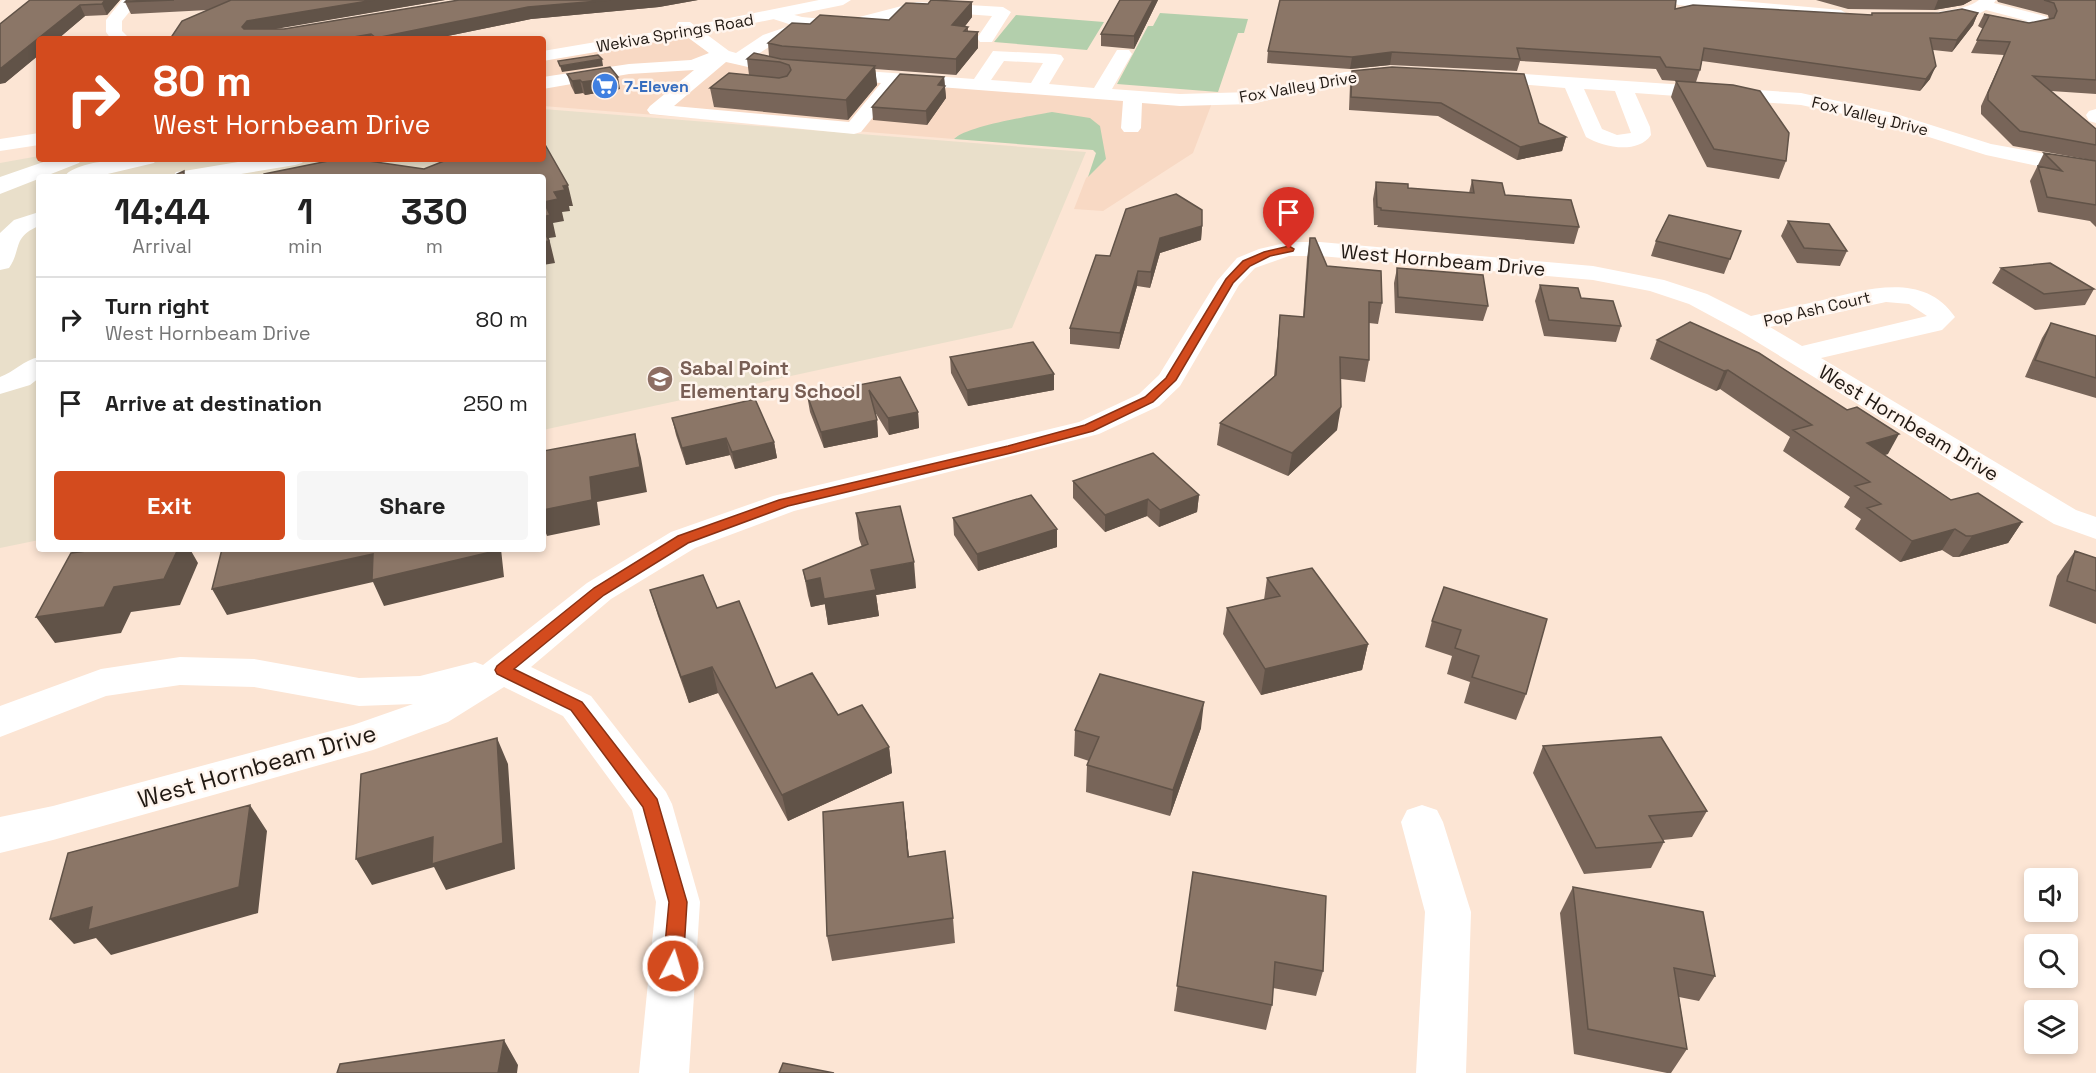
<!DOCTYPE html>
<html lang="en">
<head>
<meta charset="utf-8">
<style>
  :root { --surface:#fff; --page:#f6f6f6; --text:#222; --muted:#767676; --line:#e0e0e0; --accent:#d34b1e }
  body { margin:0; font-family:"Space Grotesk",sans-serif; background:var(--page); color:var(--text); height:100vh; display:flex; flex-direction:column; font-size:22px; white-space:nowrap }
  * { box-sizing:border-box; margin:0 }
  p { font-size:20px; color:var(--muted) }
  .icon { flex:none; width:33px; height:33px; fill:none; stroke:currentColor; stroke-width:2; stroke-linecap:round; stroke-linejoin:round }
  .map { position:relative; flex:1; overflow:hidden }
  .details { position:absolute; left:36px; top:174px; width:510px; height:378px; display:flex; flex-direction:column; background:var(--surface); border-radius:6px; box-shadow:0 3px 9px #0003 }
  .details>* { flex:none }
  .guide { position:absolute; left:36px; top:36px; width:510px; height:126px; border-radius:6px; box-shadow:0 3px 9px #0003; background:#d34b1e; color:#fff; overflow:hidden }
  .controls { position:absolute; left:2024px; top:868px; display:grid; gap:12px }
  .controls a { display:grid; place-items:center; width:54px; height:54px; border-radius:6px; background:var(--surface); box-shadow:0 3px 9px #0003; font-size:30px }
  .pin { position:absolute; display:grid; place-items:center; width:51px; height:51px; color:#fff; margin:-62px -26px; border-radius:50% 50% 50% 0; rotate:-45deg; box-shadow:0 0 6px #0007 }
  .pin .icon { rotate:45deg }
  .me { position:absolute; width:66px; margin:-33px; rotate:5deg; stroke-linejoin:round; filter:drop-shadow(0 0 4px #0008) }
  .turn { display:flex; align-items:center; gap:21px; height:126px; padding:0 18px; font-size:27px }
  .turn .icon { width:78px; height:78px; stroke-width:2.5 }
  .turn b { display:block; font-size:42px; line-height:51px }
  .eta { display:flex; justify-content:space-evenly; align-items:center; height:102px; text-align:center }
  .eta b { font-size:36px; font-weight:700; line-height:42px }
  .primary-button { display:flex; gap:12px; margin-top:auto; padding:12px 18px }
  .primary-button a { flex:1; height:69px; border-radius:6px; background:var(--accent); color:#fff; font-size:24px; font-weight:700; line-height:69px; text-align:center }
  .primary-button a+a { background:var(--page); color:var(--text) }
  ul { padding:0; list-style:none }
  li { display:flex; align-items:center; gap:18px; height:84px; padding:0 18px; border-top:2px solid var(--line) }
  li div { flex:1 }
  li b { display:block; font-size:22px }
  li em { font-style:normal }
  .map>svg:first-child { display:block }
  .built { fill:#f8d9c4 }
  .education { fill:#e9dfca }
  .green { fill:#b3cfac }
  .lines { fill:none; stroke-linecap:round; stroke-linejoin:round }
  .minor { fill:#fff; fill-rule:evenodd }
  .major { fill:#fff; fill-rule:evenodd }
  .wall { fill:#786559 }
  .shaded-wall { fill:#615348 }
  .building { fill:#8b7667; stroke:#615348; stroke-width:1.5 }
  .route { fill:#d34b1e; stroke:#893114; stroke-width:1.5 }
  .labels { text-anchor:middle; dominant-baseline:central; stroke-width:5; stroke-linejoin:round; paint-order:stroke }
  .far-street-label { font-size:16px; fill:#211913; stroke:#fff5ee }
  .far-shop-label { font-size:16px; font-weight:bold; fill:#366cbe; stroke:#fff5ee; text-anchor:start }
  .street-label { font-size:20px; fill:#211913; stroke:#fff5ee }
  .education-label { font-size:20px; font-weight:bold; fill:#785e54; stroke:#fff5ee; text-anchor:start }
  .near-street-label { font-size:24px; fill:#211913; stroke:#fff5ee }
</style>
</head>
<body>
<div class="map">
<svg width="2096" height="1073" viewBox="0 0 2096 1073">
  <rect width="100%" height="100%" fill="#fce5d4"/>
  <path class="built" d="M687 37 715 57 743 66 778 73 1212 103 1193 153 1103 211 1074 209 1086 178 1106 159 1052 112 984 127 957 136 954 139 543 106V60Z"/>
  <path class="education" d="M543 109 1086 152 1012 328 543 430V177H39V540L0 548V163L39 156V159H543Z"/>
  <path class="green" d="M1160 13 1248 19 1244 33H1238L1218 92 1117 84 1148 26H1153Z
    M1016 15 1104 22 1087 50 994 42Z
    M1052 112 1090 118 1100 126 1106 159 1088 177 1096 153 1093 150 954 139C967 126 1031 116 1052 112Z"/>
  <g class="lines">
    <path class="minor" d="M122 0H139L122 21V31L130 39H111L106 32V20Z
      M1670 0H1730L1841 10 1849 15 1841 20 1678 5Z
      M1979 0H1996L1994 3 2041 15 2047 17 2049 24 2047 28C2032 31 2003 36 1992 23L1994 19 2028 21 1986 10 1974 16 1944 22 1928 24 1920 19C1928 9 1962 13 1979 0Z
      M917 2 1003 7 1011 12 992 42H980L977 38 992 16 922 11 844 31 814 28 780 40 752 58 784 65 974 79 993 51 1055 54 1061 55 1064 59 1049 84 1094 88 1117 50H1129L1132 54 1112 89 1180 94 1252 92 1345 72 1396 67 1402 68 1405 72 1402 76 1396 77 1346 82 1252 104 1180 106 1142 103 1141 128 1138 132H1124L1121 128 1123 101 900 84 861 132 854 134 650 114 647 110 650 106 694 70 629 74 543 89V77L629 64 691 60 709 53 678 30 676 26 678 22H690L729 51 736 53 763 35 792 25 770 18 768 15 770 12 776 10 802 17 844 21ZM1004 61 1043 63 1031 83 991 80ZM726 62 784 75 881 83 849 122 674 106Z
      M1480 71 1801 93 1893 113 1991 144 2096 163V175L2042 167 1986 155 1881 122 1801 105 1635 93 1650 127 1651 135C1637 155 1603 147 1586 137L1565 88 1474 80 1471 76 1474 72ZM1584 89 1615 91 1631 133 1617 135 1602 129Z
      M2096 109V123L2089 121 2086 115 2089 111Z
      M52 159H82L79 163 0 194V177Z
      M117 159H157L154 163 95 177H64C73 164 102 162 117 159Z
      M256 159H305L302 163 295 165 223 177H173L176 172 184 171Z
      M39 212V226C12 237 22 249 9 268L0 270V233L14 220Z
      M1289 242H1320L1593 266 1664 280 1707 294 1751 316C1774 311 1796 306 1819 301 1864 290 1923 270 1955 317L1942 330 1821 358 2076 510 2096 517V539L2054 524 1739 331 1689 304 1650 291 1593 280 1320 256H1289L1255 268 1239 285 1180 386 1159 406 1099 434 794 511 695 548 611 599 531 667 591 696 666 792 672 804 700 902 689 1073H639L656 902 632 810 563 716 504 687 448 722 373 750 53 840 0 853V817L53 806 353 725 413 704 359 706 254 687 180 685 106 696 0 737V706L101 669 180 657 254 659 359 678 420 676 475 662 483 665 587 583 671 532 773 496 1079 422 1139 394 1159 375 1217 281 1237 258 1259 249ZM1886 302 1909 304 1927 316 1802 346 1770 327Z
      M39 357V378L30 385 0 394V377C14 372 24 360 39 357Z
      M1422 805 1437 810 1443 822 1471 912 1466 1073H1416L1425 912 1401 822 1407 810Z"/>
    <path class="major" d="M819 0H851L843 5 690 36 543 61V51L690 26Z
      M39 133V145L0 151V139Z"/>
  </g>
  <path class="wall" d="M30 0H120L107 15 85 16 5 83Z
    M127 0H445L272 29H284L459 0H698L659 7 531 19 433 39H170L208 10 131 14 125 2Z
    M1120 0H1158L1134 49 1101 46V34Z
    M1816 0H1972L1963 5 1934 10 1848 9Z
    M1997 0H2096V94L2051 91 2096 129V161L2013 146 1981 114V106L2004 55 1971 53 1983 29 1978 26 1984 14 2029 23 2049 19 2048 15 1998 2Z
    M972 2V17L965 26 968 27V31L978 32V48L956 75 875 69 877 85 848 120 714 107 710 88 749 75 747 59 769 56 768 43 810 24 889 20 928 4Z
    M1675 9 1871 15 1872 13H1978L1973 25 1952 52 1933 50 1930 79 1920 91 1702 61 1700 70 1696 82 1786 161 1779 179 1707 167 1671 97 1676 81 1662 80 1656 69 1520 61 1517 71 1390 65 1350 69 1267 63 1268 51Z
    M1352 71 1539 123 1566 137 1562 151 1517 160 1438 116 1349 110 1350 84Z
    M567 74 620 89 585 95 583 93 575 94 571 86Z
    M944 77 946 98 927 125 873 120 872 107Z
    M2044 153 2096 161V227L2090 221 2038 212 2030 181Z
    M1472 180 1579 227 1574 244 1377 227 1378 225H1374L1373 199 1376 182 1408 188 1469 193Z
    M1788 221 1847 251 1840 266 1797 263 1781 236Z
    M1202 226 1201 240 1160 253 1150 288 1137 286 1119 349 1070 344V328L1110 256Z
    M1741 231 1724 274 1651 256 1656 241Z
    M1310 238 1327 266 1382 303 1378 324 1369 323V360L1365 382 1341 379 1337 430 1288 476 1217 445 1220 423 1274 376 1278 336 1280 315 1303 317 1307 258Z
    M1397 268 1488 306 1483 321 1395 313 1394 283Z
    M2001 268 2094 289 2085 305 2035 310 1992 283Z
    M1540 285 1621 326 1616 342 1544 336 1535 301Z
    M1690 322 1888 454 1884 455 1951 500 2022 522 2008 543 1958 557H1953L1942 550 1900 562 1855 529 1861 519 1844 507 1850 497 1783 451 1790 437 1720 389 1716 391 1650 359 1657 340Z
    M2051 323 2096 336V398L2025 377 2042 338Z
    M950 357 1054 374V390L968 406 951 373Z
    M900 377 918 412 919 428 889 435 875 412 877 420 878 437 824 448 810 412 807 395Z
    M672 418 774 442 777 458 735 469 730 455 686 465 676 435Z
    M1073 481 1199 495 1197 512 1159 527 1147 516 1105 532 1073 498Z
    M856 513 916 588 876 595 879 616 828 625 825 604 811 607 808 596 803 570 862 547 859 539Z
    M953 518 1057 529V547L978 571 954 535Z
    M2075 551 2096 558V624L2049 606 2057 576Z
    M1267 578 1368 644 1362 670 1261 695 1223 634 1227 608 1264 600Z
    M1444 587 1526 694 1516 720 1464 703 1470 682 1447 674 1452 656 1425 647 1432 621Z
    M650 590 717 608 776 688 838 715 889 747 892 773 788 821 718 693 689 703 658 616Z
    M1201 728 1170 816 1086 792 1087 765 1089 761 1074 756 1075 730Z
    M1543 746 1707 811 1692 837 1663 840 1664 842 1651 868 1584 874 1533 773Z
    M903 802 909 856 953 918 955 943 832 961 827 936Z
    M1193 872 1323 971 1316 996 1273 988 1272 1005 1266 1030 1174 1011Z
    M1573 887 1715 976 1699 1001 1679 997 1687 1049 1671 1073H1667L1574 1054 1560 913Z"/>
  <path class="shaded-wall" d="M105 0H120L107 15 102 4Z
    M374 0H445L252 33 247 39 242 27 247 21Z
    M610 0H698L659 7 531 19 433 39H377L376 38 528 7Z
    M1153 0H1158L1134 49V36Z
    M1938 0H1972L1963 5 1934 10Z
    M972 2V17L953 42 952 25Z
    M80 5 85 16 58 39H39V55L5 83 0 84V69Z
    M1978 13 1973 25 1952 52 1957 40Z
    M978 32V48L956 75V59Z
    M371 34 372 39H342Z
    M1392 52 1390 65 1350 69 1352 57Z
    M602 59 603 66 562 72 560 66Z
    M875 66 877 85 848 120 846 100Z
    M1936 66 1930 79 1920 91 1926 79Z
    M618 77 620 89 585 95 582 82Z
    M944 77 946 98 927 125 926 111 938 85Z
    M580 80 583 93 575 94 572 81Z
    M1566 137 1562 151 1517 160 1520 147Z
    M568 185 573 206H569L570 211 562 212 564 221 553 223 556 237 549 238 555 263 543 265 544 202 554 192 563 186Z
    M1202 226 1201 240 1160 253 1150 288 1151 272 1160 238Z
    M1138 271 1137 286 1119 349 1120 333Z
    M1728 370 1720 389 1716 391 1724 371Z
    M1054 374V390L968 406 967 390Z
    M1341 407 1337 430 1288 476 1292 453Z
    M918 412 919 428 889 435 888 418Z
    M877 420 878 437 824 448 821 432Z
    M635 434 641 458 647 492 597 502 600 525 547 536 543 525V510L590 477Z
    M1899 434 1888 454 1856 463 1867 443Z
    M726 438 730 455 686 465 682 448Z
    M774 442 777 458 735 469 732 452Z
    M1199 495 1197 512 1159 527 1160 510Z
    M1148 499 1147 516 1105 532V515Z
    M2022 522 2008 543 1958 557 1972 536Z
    M1057 529V547L978 571 977 554Z
    M1955 529 1942 550 1900 562 1912 541Z
    M178 549H190L198 563 180 605 131 612 121 633 55 643 36 617 114 587Z
    M501 549 504 577 384 606 373 582 227 615 212 589 373 554Z
    M914 562 916 588 876 595 879 616 828 625 824 599 871 570Z
    M820 578 825 604 811 607 806 581Z
    M1368 644 1362 670 1261 695 1265 669Z
    M712 667 718 693 689 703 681 677Z
    M1204 702 1201 728 1170 816 1173 790Z
    M497 738 508 764 515 869 446 890 434 867 372 885 356 859Z
    M889 747 892 773 788 821 782 795Z
    M903 802 906 828 911 882 908 857Z
    M250 805 267 831 258 913 111 955 96 938 74 944 50 919 92 907Z
    M504 1040 518 1065 517 1073H498Z"/>
  <path class="building" d="M30 0H105L102 4 80 5 0 69V24Z
    M127 0H174L125 2Z
    M231 0H374L247 21 242 27 244 29H284L459 0H610L528 7 376 38 371 34 342 39H170L182 21Z
    M931 0 972 2 952 25 968 27 964 31 978 32 956 59 782 46 768 43 792 23 810 24 820 15 889 20 906 3 928 4Z
    M1120 0H1153L1134 36 1101 34Z
    M1280 0H1676L1675 9 1693 5 1872 15V13H1939L1962 9 1978 13 1957 40 1930 38 1936 66 1926 79 1704 48 1700 70 1666 67 1660 57 1517 48 1520 59 1392 52 1352 57 1268 51Z
    M2044 0H2096V80L2033 76 2096 129V145L2020 131 1988 100V93L2010 42 1977 40 1989 16 1984 14 2029 23 2054 18 2057 11 2054 3Z
    M754 53 781 59 875 66 846 100 710 88 729 73 779 78 787 76 791 70 789 65 780 62 747 59Z
    M598 55 602 59 560 66 558 61Z
    M610 67 618 77 582 82 580 80 572 81 567 74Z
    M1392 67 1524 74 1539 123 1566 137 1520 147 1441 103 1351 97 1352 71Z
    M900 74 944 77 938 85 945 86 926 111 872 107Z
    M1676 81 1733 85 1760 91 1789 133 1786 161 1714 149Z
    M543 141 568 185 563 186 565 190 554 192 558 199 544 202 550 215 543 217V177H261L264 174 338 159H355L424 169 449 159H543Z
    M2044 153 2096 161V205L2047 197 2038 166 2062 171Z
    M184 171V177H171Z
    M1472 180 1502 183 1505 195 1571 200 1579 227 1381 210V208L1377 207 1376 182 1408 184V188L1474 193Z
    M1176 194 1202 210V226L1160 238 1151 272 1138 271 1120 333 1070 328 1096 255 1110 256 1126 209Z
    M1669 215 1741 231 1730 259 1656 241Z
    M1788 221 1829 224 1847 251 1804 248Z
    M543 229 549 241 543 242Z
    M1310 238H1315L1327 266 1381 271 1382 303 1369 302V360L1340 357 1341 407 1292 453 1220 423 1276 375 1280 315 1304 317Z
    M2050 263 2094 289 2044 294 2001 268Z
    M1397 268 1483 275 1488 306 1398 297Z
    M1540 285 1578 288 1581 298 1613 301 1621 326 1549 320Z
    M1690 322 1759 353 1847 410 1857 407 1899 434 1867 443 1951 500 1978 493 2022 522 1972 536H1966L1955 529 1912 541 1867 508 1881 504 1855 486 1870 482 1793 430 1812 425 1728 370 1724 371 1657 340Z
    M2051 323 2096 336V378L2035 360Z
    M1033 342 1054 374 967 390 950 357Z
    M900 377 918 412 888 418 869 390 877 420 821 432 807 395Z
    M755 399 774 442 732 452 726 438 682 448 672 418Z
    M635 434 640 467 590 477 592 500 543 510V451Z
    M1153 453 1199 495 1160 510 1148 499 1105 515 1073 481Z
    M1031 495 1057 529 977 554 953 518Z
    M900 506 914 562 871 570 876 590 824 599 820 578 806 581 803 570 868 544 856 513Z
    M102 549H178L164 579 114 587 104 607 36 617 71 553Z
    M222 549H494L495 551 372 580 373 554 212 589Z
    M2075 551 2096 558V591L2067 581Z
    M1312 568 1368 644 1265 669 1227 608 1280 596 1267 578Z
    M703 575 717 608 739 601 776 688 812 673 838 715 862 705 889 747 782 795 712 667 681 677 650 590Z
    M1444 587 1547 619 1526 694 1472 677 1479 656 1455 648 1461 630 1432 621Z
    M1100 674 1204 702 1173 790 1087 765 1099 737 1075 730Z
    M1661 737 1707 811 1649 816 1664 842 1596 848 1543 746Z
    M497 738 503 843 432 864 433 837 356 859 361 774Z
    M903 802 908 857 945 851 953 918 827 936 823 812Z
    M250 805 239 887 88 930 92 907 50 919 68 853Z
    M1193 872 1326 896 1323 971 1275 962 1272 1005 1177 986Z
    M1573 887 1703 912 1715 976 1674 968 1687 1049 1588 1029Z
    M504 1040 498 1073H337L340 1064Z
    M783 1063 834 1073H779Z"/>
  <path class="route" d="M1289 246 1294 249 1293 251 1270 256 1250 266 1233 283 1176 380 1153 402 1093 431 1011 453 788 506 688 543 604 595 514 669 582 702 657 799 687 902 683 966 680 972 673 975 666 972 663 966 669 902 643 807 571 710 497 674 495 670 497 666 594 588 678 536 779 500 1008 446 1085 425 1145 397 1166 378 1226 279 1243 261 1264 252Z"/>
  <defs>
    <symbol id="supermarket-disc" viewBox="-11 -11 22 22"><circle r="9.5" fill="#3f7fe0" stroke="#fff5ee"/><path d="M-6-5.5h2.5l.6 2H6L4.5 2H-2.5L-4.4-4H-6ZM-1.5 3.2a1.3 1.3 0 1 0 .1 0ZM3 3.2a1.3 1.3 0 1 0 .1 0Z" fill="#fff"/></symbol>
    <symbol id="school-disc" viewBox="-11 -11 22 22"><circle r="9.5" fill="#8d6e63" stroke="#fff5ee"/><path d="M0-5L7-2L0 1L-7-2ZM-4 1L0 2.5L4 1V4Q0 6-4 4Z" fill="#fff"/></symbol>
  </defs>
  <g fill-rule="evenodd">
    <use href="#supermarket-disc" x="590" y="71" width="30" height="30"/>
    <use href="#school-disc" x="645" y="364" width="30" height="30"/>
  </g>
  <g class="labels">
    <g class="far-street-label">
      <text transform="translate(675 33) rotate(-10)">Wekiva Springs Road</text>
      <text transform="translate(1298 87) rotate(-10)">Fox Valley Drive</text>
      <text transform="translate(1870 116) rotate(14)">Fox Valley Drive</text>
      <text transform="translate(1817 309) rotate(-13)">Pop Ash Court</text>
    </g>
    <g class="far-shop-label">
      <text x="624" y="86">7-Eleven</text>
    </g>
    <g class="street-label">
      <text transform="translate(1443 260) rotate(5)">West Hornbeam Drive</text>
      <text transform="translate(1909 423) rotate(31)">West Hornbeam Drive</text>
    </g>
    <g class="education-label">
      <text x="680" y="368">Sabal Point<tspan x="680" dy="23">Elementary School</tspan></text>
    </g>
    <g class="near-street-label">
      <text transform="translate(257 766) rotate(-16)">West Hornbeam Drive</text>
    </g>
  </g>
</svg>
<div class="controls">
<a><svg class="icon" aria-label="sound" viewBox="0 0 24 24"><path d="M4 9h4l5-4v14l-5-4H4zM17 9q2 3 0 6"/></svg></a>
<a><svg class="icon" aria-label="search" viewBox="0 0 24 24"><circle cx="10" cy="10" r="6"/><path d="M15 15l6 6"/></svg></a>
<a><svg class="icon" aria-label="layers" viewBox="0 0 24 24"><path d="M12 4l9 5-9 5-9-5zM3 14l9 5 9-5"/></svg></a>
</div>
<div class="pin" style="left:1289px;top:249px;background:#d93025"><svg class="icon" aria-label="arrive" viewBox="0 0 24 24"><path d="M6 21V4h12l-3 4 3 4H6"/></svg></div>
<svg class="me" style="left:673px;top:966px" viewBox="-20 -20 40 40"><circle r="17" fill="#d34b1e" stroke="#fff" stroke-width="3"/><path d="M0-11L8 9 0 5-8 9z" fill="#fff"/></svg>
<div class="guide">
<div class="turn"><svg class="icon" aria-label="right" viewBox="0 0 24 24"><path d="M7 20v-9h11M14 6l5 5-5 5"/></svg><div><b>80 m</b>West Hornbeam Drive</div></div>
</div>
<section class="details">
<div class="eta">
<div><b>14:44</b><p>Arrival</p></div>
<div><b>1</b><p>min</p></div>
<div><b>330</b><p>m</p></div>
</div>
<ul>
<li><svg class="icon" aria-label="right" viewBox="0 0 24 24"><path d="M7 20v-9h11M14 6l5 5-5 5"/></svg><div><b>Turn right</b><p>West Hornbeam Drive</p></div><em>80 m</em></li>
<li><svg class="icon" aria-label="arrive" viewBox="0 0 24 24"><path d="M6 21V4h12l-3 4 3 4H6"/></svg><div><b>Arrive at destination</b></div><em>250 m</em></li>
</ul>
<div class="primary-button"><a>Exit</a><a>Share</a></div>
</section>
</div>
</body>
</html>
